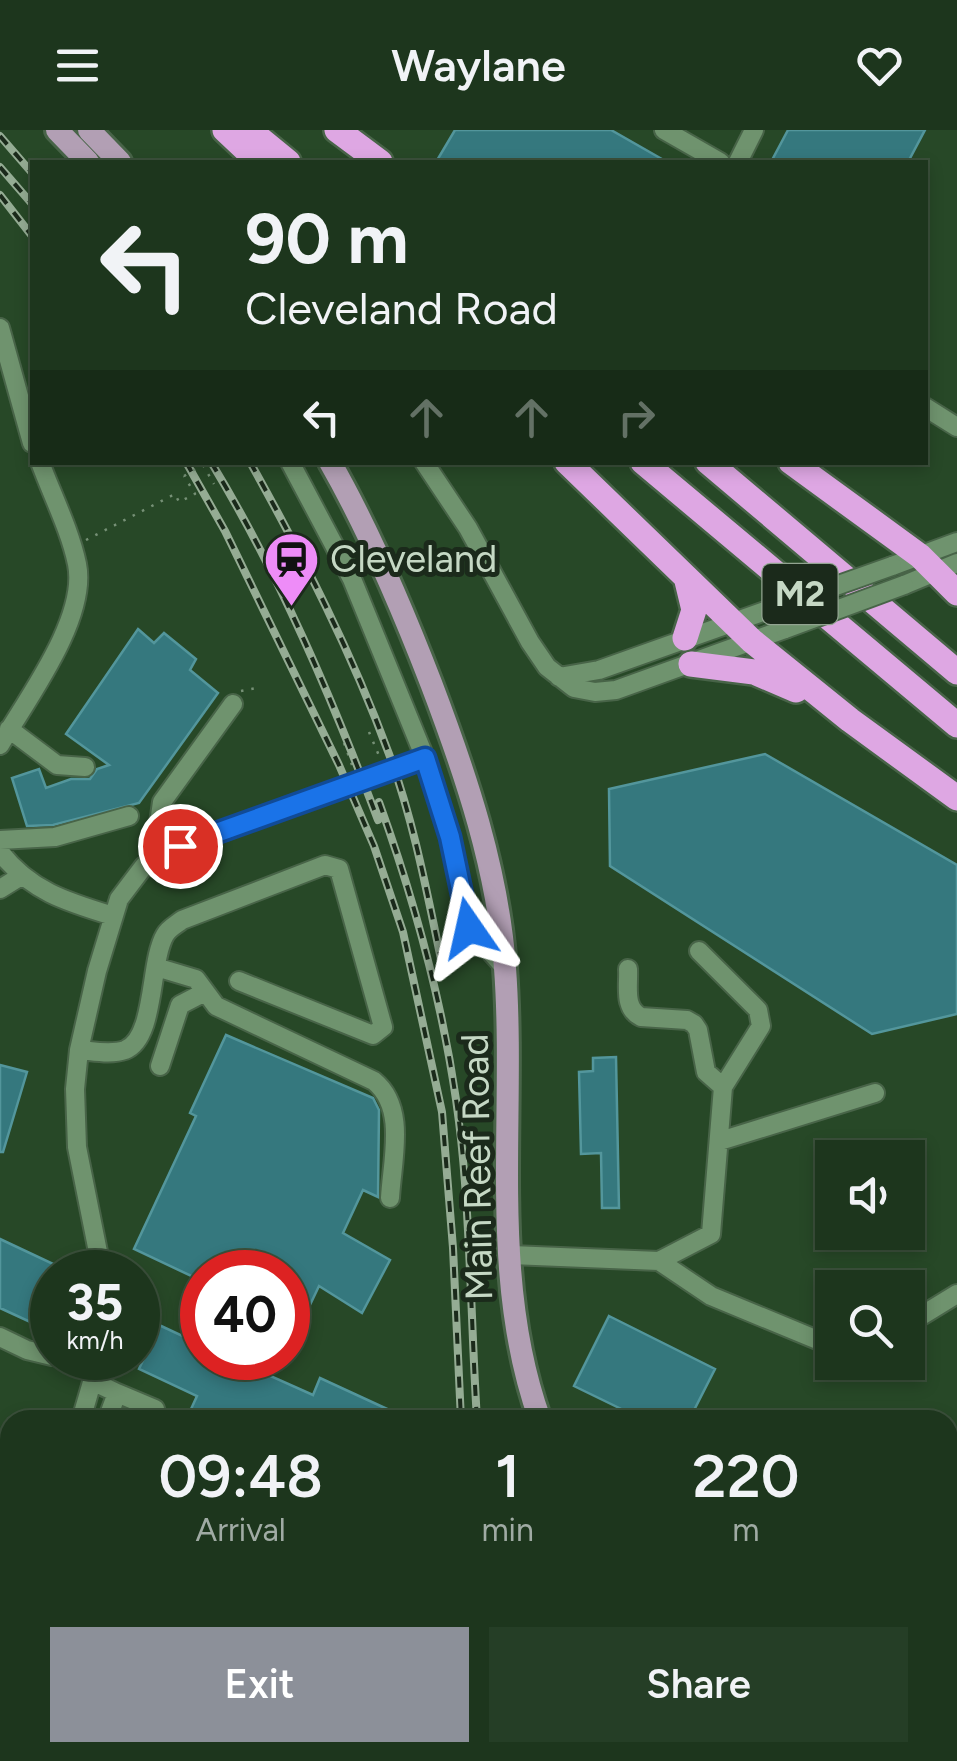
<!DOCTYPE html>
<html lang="en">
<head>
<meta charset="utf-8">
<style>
  :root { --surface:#1d361d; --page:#253e26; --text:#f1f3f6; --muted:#a0aba4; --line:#3b503b; --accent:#8c9099 }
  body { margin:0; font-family:Figtree,sans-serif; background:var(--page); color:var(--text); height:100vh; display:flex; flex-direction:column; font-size:38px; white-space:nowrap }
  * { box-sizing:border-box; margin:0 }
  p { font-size:32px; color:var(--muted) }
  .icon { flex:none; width:55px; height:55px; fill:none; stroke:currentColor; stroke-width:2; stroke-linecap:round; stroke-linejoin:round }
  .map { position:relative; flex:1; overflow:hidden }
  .side { position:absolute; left:0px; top:1280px; width:958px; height:352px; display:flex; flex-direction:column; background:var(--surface); border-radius:30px 30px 0 0; box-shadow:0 5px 15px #0003,0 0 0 2px var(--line) }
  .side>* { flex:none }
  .guide { position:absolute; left:30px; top:30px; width:898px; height:305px; border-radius:0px; box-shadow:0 5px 15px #0003,0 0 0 2px var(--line); background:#1d361d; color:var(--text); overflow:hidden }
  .fabs { position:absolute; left:815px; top:1010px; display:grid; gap:20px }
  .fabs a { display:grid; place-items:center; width:110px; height:110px; border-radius:0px; background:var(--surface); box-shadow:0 5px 15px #0003,0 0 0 2px var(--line); font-size:50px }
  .speed { position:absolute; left:30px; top:1120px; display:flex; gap:20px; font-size:50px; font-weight:700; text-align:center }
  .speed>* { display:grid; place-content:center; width:130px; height:130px; border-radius:50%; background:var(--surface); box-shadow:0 5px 15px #0003,0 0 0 2px var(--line); line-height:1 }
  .speed small { font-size:25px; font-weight:400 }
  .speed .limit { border:15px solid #d22; background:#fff; color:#111 }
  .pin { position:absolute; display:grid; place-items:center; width:85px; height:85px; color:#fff; margin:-42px; border:5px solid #fff; border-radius:50%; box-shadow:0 2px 10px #0007 }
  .me { position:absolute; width:110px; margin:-55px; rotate:349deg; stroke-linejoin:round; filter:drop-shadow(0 0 8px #0008) }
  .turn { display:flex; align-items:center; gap:35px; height:210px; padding:0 50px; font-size:45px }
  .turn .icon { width:130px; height:130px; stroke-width:2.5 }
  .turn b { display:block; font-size:70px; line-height:85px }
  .lanes { display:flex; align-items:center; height:95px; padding:0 50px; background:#0003; justify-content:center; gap:50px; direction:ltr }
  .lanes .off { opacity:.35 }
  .eta { display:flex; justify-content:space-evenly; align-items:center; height:170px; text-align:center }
  .eta b { font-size:60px; font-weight:600; line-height:70px }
  .action { display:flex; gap:20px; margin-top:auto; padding:20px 50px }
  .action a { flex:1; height:115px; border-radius:0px; background:var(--accent); color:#fff; font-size:40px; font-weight:600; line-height:115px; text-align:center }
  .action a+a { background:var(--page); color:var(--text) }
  header { display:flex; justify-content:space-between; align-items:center; height:130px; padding:0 50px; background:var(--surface); font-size:45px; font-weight:600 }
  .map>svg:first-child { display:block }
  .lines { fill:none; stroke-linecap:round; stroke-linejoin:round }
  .stream { stroke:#112656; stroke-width:4 }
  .building { fill:#35787e; stroke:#53969c; stroke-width:2.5 }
  .minor-casing { stroke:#486448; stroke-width:22 }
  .major-casing { stroke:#486448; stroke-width:28 }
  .highway-casing { stroke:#486448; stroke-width:30 }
  .path { stroke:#769076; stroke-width:2.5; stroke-dasharray:2.5 8; stroke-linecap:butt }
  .minor { stroke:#6f936e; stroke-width:18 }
  .major { stroke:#b29fb4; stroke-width:22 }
  .highway { stroke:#dea7e3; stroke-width:25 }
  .rail-casing { stroke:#95ac94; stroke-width:8 }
  .rail { stroke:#1b2a1b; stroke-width:4; stroke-dasharray:11; stroke-linecap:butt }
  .minor-bridge-casing { stroke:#486448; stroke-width:22; stroke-linecap:butt }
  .path-bridge { stroke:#769076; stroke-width:2.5; stroke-dasharray:2.5 8; stroke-linecap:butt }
  .minor-bridge { stroke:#6f936e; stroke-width:18 }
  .route-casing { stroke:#114b97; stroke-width:25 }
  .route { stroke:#1a73e8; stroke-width:18 }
  .labels { text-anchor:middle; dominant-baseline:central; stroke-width:10; stroke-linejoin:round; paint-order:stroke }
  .shield { fill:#1b2a1b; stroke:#92a491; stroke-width:2.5 }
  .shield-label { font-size:35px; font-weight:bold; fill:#c5d8c4 }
  .poi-label { font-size:38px; fill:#c5d8c4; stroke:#1b2a1b; text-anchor:start }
  .street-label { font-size:38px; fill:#c5d8c4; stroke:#1b2a1b }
</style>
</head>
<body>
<header><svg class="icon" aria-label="menu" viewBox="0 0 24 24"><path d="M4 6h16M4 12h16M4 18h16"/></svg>Waylane<svg class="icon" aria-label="heart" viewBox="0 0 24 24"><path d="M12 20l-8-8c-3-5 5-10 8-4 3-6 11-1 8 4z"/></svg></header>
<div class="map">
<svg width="957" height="1631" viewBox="0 0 957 1631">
  <rect width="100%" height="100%" fill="#274827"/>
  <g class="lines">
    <path class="stream" d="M948 1381 957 1357"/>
  </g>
  <path class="building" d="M455 0H611L667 32H436Z
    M788 0H925L908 32H771Z
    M138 499 154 513 164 503 196 529 190 540 218 563 139 673 53 695 27 696 12 648 39 639 46 658 71 649H90L97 639 109 635 66 604Z
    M765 624 957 735V884L872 904 610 736 609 659Z
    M226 905 373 968 379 980 378 1067 363 1060 343 1103 390 1130 362 1183 319 1156 300 1196 288 1191V1142H202V1151L134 1119 196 986 190 983Z
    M616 927 619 1078H602L601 1023 581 1024 579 942 593 941V928Z
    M0 935 27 942 3 1022H0Z
    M0 1109 70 1142H52V1202L0 1178Z
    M609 1186 715 1239 689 1290H644L574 1256Z
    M159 1195 202 1215V1228H230L313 1265 320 1248 411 1290H186L197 1266 139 1239Z"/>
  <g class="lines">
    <defs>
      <path id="minor" d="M664 0 720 32
        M738 32 754 0
        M0 198 32 313
        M925 277 957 297
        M290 332 352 449 425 628 450 707 469 798 505 838
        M424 332 468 398 530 512 547 537 574 558 595 562 616 560 785 499
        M892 436 957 412
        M904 455 957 433
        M559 547 599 540 768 480
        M9 599 57 635 85 637
        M0 615C27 569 88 488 77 434 70 400 52 365 40 332
        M0 710 55 707 129 686
        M0 722C30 761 67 772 113 786
        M164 724 159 693 162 672 233 574
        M0 759 21 746
        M699 821 758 880 761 896 723 957
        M156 837 196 849 216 876 374 951C407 978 392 1030 390 1068
        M79 920C93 921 111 925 125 920 156 908 149 832 165 805 169 798 176 795 182 790L325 735 339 739 383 897 373 905 239 851
        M160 936 180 875 205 862
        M720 1011 875 963
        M511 1125 659 1131 711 1104 723 957 706 942 698 900 694 894 687 890 641 887C623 878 629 856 628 839
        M659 1131 711 1166 832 1216
        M102 1142 77 1017 75 959 79 920 97 841 119 769 144 736 164 724 334 660
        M908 1194 957 1164
        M0 1207 27 1220 52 1226
        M61 1228 97 1239
        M94 1252 117 1263 107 1290
        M117 1263 155 1279 152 1290
        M81 1290 99 1228
        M0 1470 10 1448
        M0 1496 10 1503
        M147 1622 157 1631"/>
      <path id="major" d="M57 0 88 32
        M89 0 120 32
        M330 332C370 402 402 478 431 553 466 645 498 740 505 838 516 987 488 1146 540 1290
        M728 1622 733 1631"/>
      <path id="highway" d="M225 0 259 32
        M249 0 288 32
        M337 0 380 32
        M567 332 752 511 850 590 957 668
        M643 332 957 595
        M708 332 957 542
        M791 332 920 426 957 463
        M685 508 694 480 687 451
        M691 534 754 542 796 560"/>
    </defs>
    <use href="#minor" class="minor-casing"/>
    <use href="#major" class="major-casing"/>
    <use href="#highway" class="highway-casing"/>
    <path class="path" d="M237 332 241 340
      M203 335 214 354
      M86 410 175 364 179 372 195 364 184 346
      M241 561 261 557
      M369 602 380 628
      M344 613 352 635"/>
    <use href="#minor" class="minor"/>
    <use href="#major" class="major"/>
    <use href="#highway" class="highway"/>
    <defs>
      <path id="rail" d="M0 6 32 43
        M0 37 32 74
        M0 65 32 106
        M186 332 225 401 339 635 374 716 403 802 442 982 453 1118 461 1290
        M211 332C280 446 331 566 378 690
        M250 332C303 427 352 523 389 624 414 692 427 763 442 834
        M379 672C423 794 456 923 465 1053 471 1132 472 1211 477 1290
        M509 1622 512 1631
        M526 1622 528 1631"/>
    </defs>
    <use href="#rail" class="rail-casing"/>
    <use href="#rail" class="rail"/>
    <defs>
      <path id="minor-bridge" d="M768 480 892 436
        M785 499 904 455
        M334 660 407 634"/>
    </defs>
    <use href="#minor-bridge" class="minor-bridge-casing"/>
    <path class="path-bridge" d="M184 346 207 332"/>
    <use href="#minor-bridge" class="minor-bridge"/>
  </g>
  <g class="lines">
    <defs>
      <path id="route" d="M180 716 425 628 450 707 469 798"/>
    </defs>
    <use href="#route" class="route-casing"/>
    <use href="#route" class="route"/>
  </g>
  <defs>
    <symbol id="station-pin" viewBox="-11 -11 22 30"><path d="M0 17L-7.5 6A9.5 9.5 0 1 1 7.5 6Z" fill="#ee8cf8" stroke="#1b2a1b"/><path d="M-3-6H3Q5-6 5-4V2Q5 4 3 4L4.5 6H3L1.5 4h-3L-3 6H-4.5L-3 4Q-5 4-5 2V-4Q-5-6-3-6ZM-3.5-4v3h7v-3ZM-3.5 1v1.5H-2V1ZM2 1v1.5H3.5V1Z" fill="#111"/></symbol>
  </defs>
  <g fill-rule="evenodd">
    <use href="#station-pin" x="260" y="398" width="63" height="86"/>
  </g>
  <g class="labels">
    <rect class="shield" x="762.5" y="434" width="75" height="60" rx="8"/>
    <g class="shield-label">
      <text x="800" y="464">M2</text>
    </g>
    <g class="poi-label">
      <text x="330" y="429">Cleveland</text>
    </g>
    <g class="street-label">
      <text transform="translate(477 1037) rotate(-91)">Main Reef Road</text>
    </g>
  </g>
</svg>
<div class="fabs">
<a><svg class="icon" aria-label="sound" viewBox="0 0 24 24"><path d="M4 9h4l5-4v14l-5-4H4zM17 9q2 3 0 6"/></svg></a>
<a><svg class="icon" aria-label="search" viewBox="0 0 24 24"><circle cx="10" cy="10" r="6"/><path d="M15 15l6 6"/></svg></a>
</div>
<div class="speed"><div>35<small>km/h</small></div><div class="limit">40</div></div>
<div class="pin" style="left:180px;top:716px;background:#d93025"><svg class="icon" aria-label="arrive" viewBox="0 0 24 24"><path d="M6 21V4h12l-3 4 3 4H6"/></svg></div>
<svg class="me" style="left:469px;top:798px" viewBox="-20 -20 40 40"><path d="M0-17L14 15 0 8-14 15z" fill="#1a73e8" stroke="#fff" stroke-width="4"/></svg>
<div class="guide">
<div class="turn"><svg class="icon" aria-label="left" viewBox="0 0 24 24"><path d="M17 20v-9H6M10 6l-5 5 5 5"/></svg><div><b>90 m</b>Cleveland Road</div></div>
<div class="lanes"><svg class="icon" aria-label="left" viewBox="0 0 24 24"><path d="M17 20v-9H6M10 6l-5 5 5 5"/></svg><svg class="icon off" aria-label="ahead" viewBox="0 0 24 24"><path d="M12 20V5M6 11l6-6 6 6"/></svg><svg class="icon off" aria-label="ahead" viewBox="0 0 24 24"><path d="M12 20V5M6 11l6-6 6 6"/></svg><svg class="icon off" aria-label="right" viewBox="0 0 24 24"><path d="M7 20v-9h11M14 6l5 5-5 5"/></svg></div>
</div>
<section class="side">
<div class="eta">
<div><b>09:48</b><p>Arrival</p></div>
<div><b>1</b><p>min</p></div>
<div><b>220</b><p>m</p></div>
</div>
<div class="action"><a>Exit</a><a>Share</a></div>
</section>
</div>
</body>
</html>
